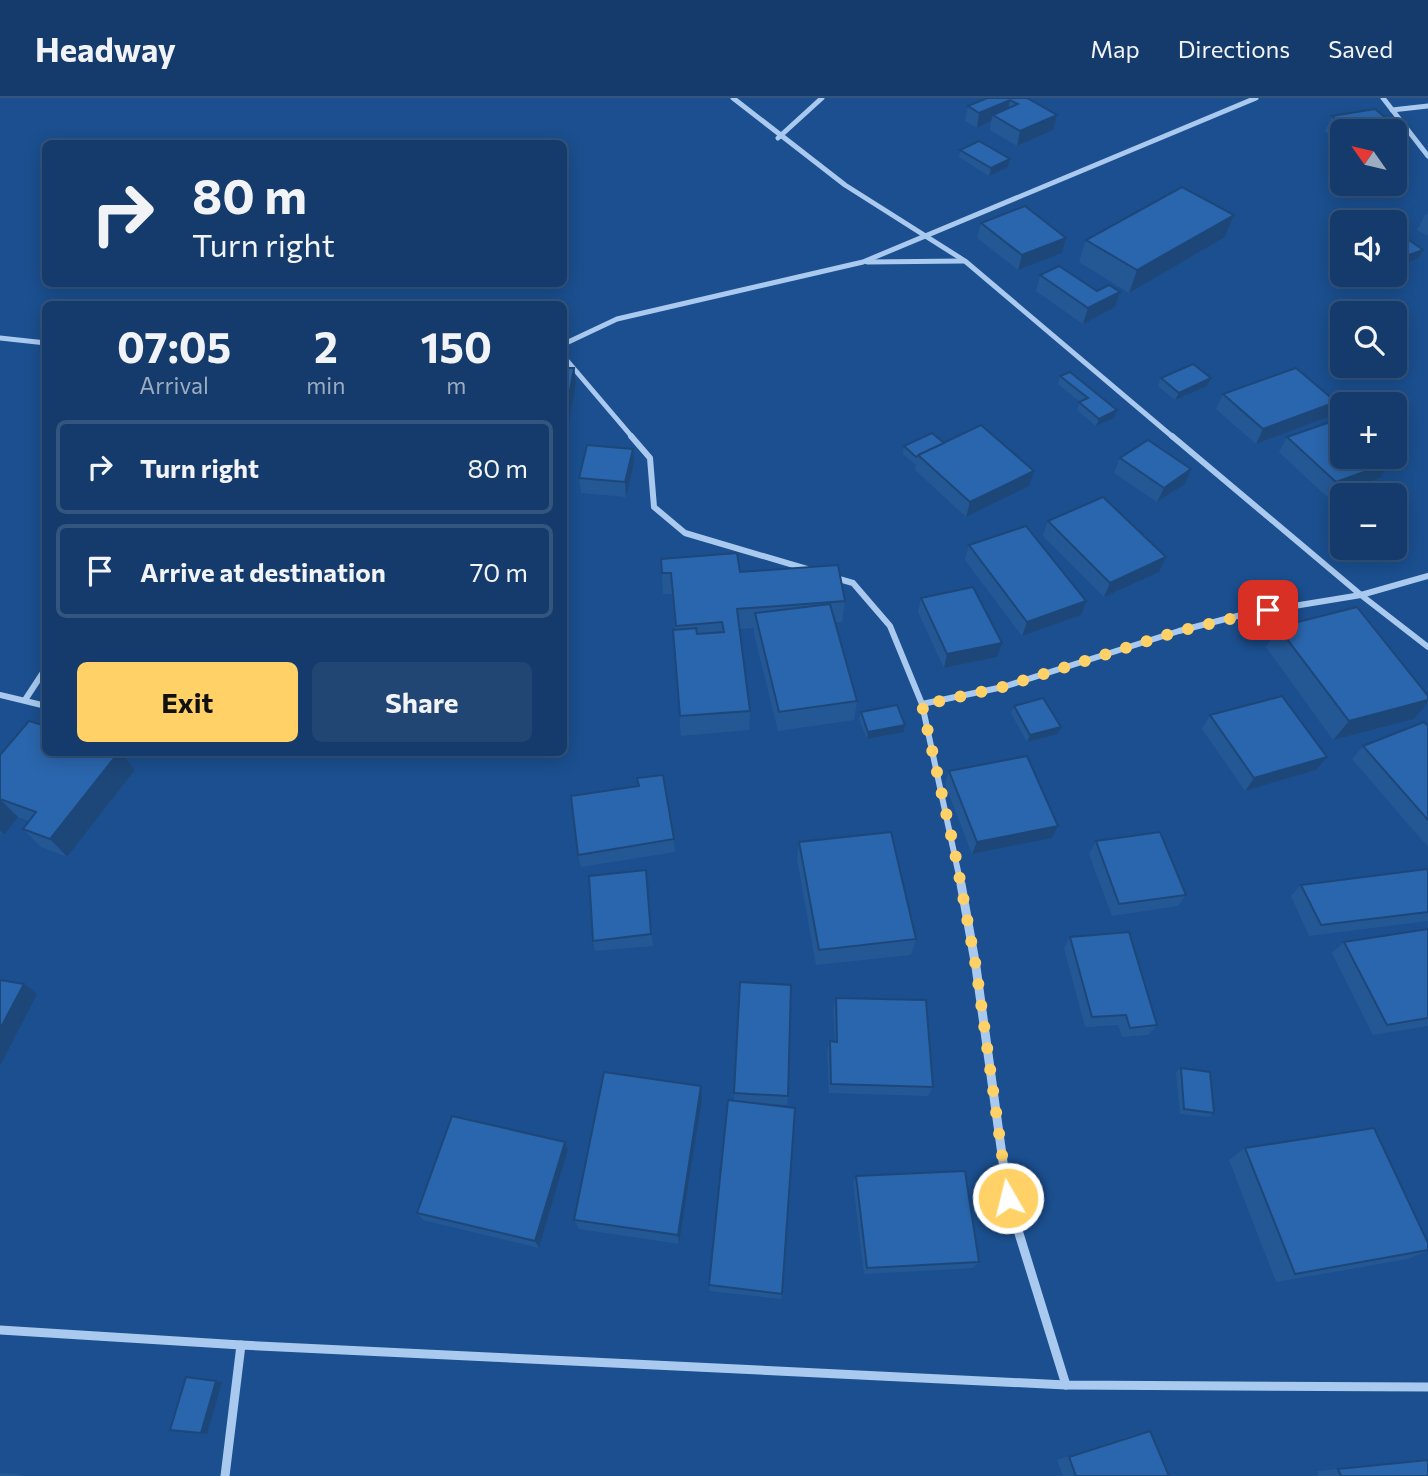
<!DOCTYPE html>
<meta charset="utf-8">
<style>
:root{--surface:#143b6b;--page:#214673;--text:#f1f3f6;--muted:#9dadc1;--line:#33557e;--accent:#ffd166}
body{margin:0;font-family:Commissioner,sans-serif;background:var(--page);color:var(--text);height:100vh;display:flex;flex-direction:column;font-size:26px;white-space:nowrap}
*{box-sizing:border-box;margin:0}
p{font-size:23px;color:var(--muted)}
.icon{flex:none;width:38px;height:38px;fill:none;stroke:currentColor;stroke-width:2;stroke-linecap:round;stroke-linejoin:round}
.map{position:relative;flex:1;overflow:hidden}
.side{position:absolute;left:42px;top:203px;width:525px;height:455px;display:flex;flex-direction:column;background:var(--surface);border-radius:10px;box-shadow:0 4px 18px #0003,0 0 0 2px var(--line)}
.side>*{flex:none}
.hud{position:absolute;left:42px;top:42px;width:525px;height:147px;border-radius:10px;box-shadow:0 4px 18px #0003,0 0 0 2px var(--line);background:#143b6b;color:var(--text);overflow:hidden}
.needle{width:46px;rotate:304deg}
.buttons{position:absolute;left:1330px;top:21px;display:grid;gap:14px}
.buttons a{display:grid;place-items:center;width:77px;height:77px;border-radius:10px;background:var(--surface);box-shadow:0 4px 18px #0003,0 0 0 2px var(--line);font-size:35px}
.pin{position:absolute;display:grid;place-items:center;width:60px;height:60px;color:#fff;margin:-30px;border-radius:14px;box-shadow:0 4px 10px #0006}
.me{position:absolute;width:77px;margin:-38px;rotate:352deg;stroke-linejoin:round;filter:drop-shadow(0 0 5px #0008)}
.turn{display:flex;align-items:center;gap:24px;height:147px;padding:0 35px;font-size:32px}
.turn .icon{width:91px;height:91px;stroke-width:2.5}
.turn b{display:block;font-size:49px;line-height:60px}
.eta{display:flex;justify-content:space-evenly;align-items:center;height:119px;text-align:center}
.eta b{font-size:42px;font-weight:700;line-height:49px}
.primary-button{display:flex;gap:14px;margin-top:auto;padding:14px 35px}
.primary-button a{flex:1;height:80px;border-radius:10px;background:var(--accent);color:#111;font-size:28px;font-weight:700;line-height:80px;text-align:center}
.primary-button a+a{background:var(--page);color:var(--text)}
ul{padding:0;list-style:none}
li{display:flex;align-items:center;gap:21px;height:94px;margin:0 14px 10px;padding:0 21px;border:4px solid var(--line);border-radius:10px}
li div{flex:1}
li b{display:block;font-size:26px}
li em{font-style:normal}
header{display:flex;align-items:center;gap:42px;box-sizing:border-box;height:98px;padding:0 35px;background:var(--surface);border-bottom:2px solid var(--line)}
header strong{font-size:33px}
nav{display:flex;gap:38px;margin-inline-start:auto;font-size:24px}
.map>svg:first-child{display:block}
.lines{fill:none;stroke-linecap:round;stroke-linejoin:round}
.street-far2{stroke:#a9c9ee;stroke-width:5}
.street-far1{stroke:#a9c9ee;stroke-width:6}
.street{stroke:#a9c9ee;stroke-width:9}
.wall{fill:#245895}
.shaded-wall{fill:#1d4779}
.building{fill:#2a66ad;stroke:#1d4779;stroke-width:2}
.route{stroke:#ffd166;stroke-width:12;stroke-dasharray:0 21.6}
</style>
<header>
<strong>Headway</strong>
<nav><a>Map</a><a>Directions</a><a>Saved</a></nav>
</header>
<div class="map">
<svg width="1428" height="1378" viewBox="0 0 1428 1378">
<rect width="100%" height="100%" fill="#1b4f8f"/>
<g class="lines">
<g class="street-far2">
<polyline points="733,0 845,87 965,163 1174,340"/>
<polyline points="1383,0 1428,58"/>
<polyline points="1392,12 1428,8"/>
<polyline points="778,40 822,0"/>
<polyline points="867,164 964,163"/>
<polyline points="0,240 46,245"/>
<polyline points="564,246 617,221 863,164 1256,0"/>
<polyline points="564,259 633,340"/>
</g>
<g class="street-far1">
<polyline points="631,338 650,360 654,409 685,435 807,471"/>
<polyline points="1172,338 1361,497 1428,549"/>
<polyline points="832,479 853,485 890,528 922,606 961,787"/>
<polyline points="0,597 46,608"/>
<polyline points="25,602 46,570"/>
<polyline points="922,606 1003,589 1179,533 1245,516 1361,497 1428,478"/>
</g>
<g class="street">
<polyline points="961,786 976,869 1008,1100 1066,1287"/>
<polyline points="0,1232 241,1247 1066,1287 1428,1289"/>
<polyline points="225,1378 241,1247"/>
</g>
</g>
<g class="wall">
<polygon points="987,0 1027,0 1057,17 1053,32 1017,48 990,32 991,23 977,30 965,23 968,8"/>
<polygon points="1375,11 1405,36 1397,51 1395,51 1395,33 1342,33 1342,48 1325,33 1332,18"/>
<polygon points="960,52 1010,61 1008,69 989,78 959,59"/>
<polygon points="1428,115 1428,138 1417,132 1425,117"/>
<polygon points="1234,117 1225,139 1129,195 1079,164 1086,142"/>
<polygon points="981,125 1066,140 1062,155 1018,172 977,140"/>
<polygon points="1040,177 1097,193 1115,209 1083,226 1036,193"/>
<polygon points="564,270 574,270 576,285 568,330 564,330"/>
<polygon points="1060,278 1117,312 1114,320 1096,328 1077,312 1080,304 1058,286"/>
<polygon points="1161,280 1211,280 1207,288 1175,302 1158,288"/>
<polygon points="1223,296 1336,304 1328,319 1256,346 1216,311"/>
<polygon points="1287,339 1380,380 1327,399 1279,354"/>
<polygon points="944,345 1029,388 966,419 915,372 916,366 915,366 903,356 904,348"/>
<polygon points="633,351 634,366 626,399 581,395 579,380"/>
<polygon points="1120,360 1191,371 1185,386 1157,404 1114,375"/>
<polygon points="1048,423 1159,474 1104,499 1043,438"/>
<polygon points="969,447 1081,517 1022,538 965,462"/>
<polygon points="661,461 740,474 845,503 842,524 835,524 857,603 854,622 778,633 754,536 754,530 739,531 750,613 749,632 681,638 674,553 673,532 675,532 672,496 663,496"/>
<polygon points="921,500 997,559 944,570 918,514"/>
<polygon points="1278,529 1414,621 1333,642 1266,549"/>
<polygon points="1014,608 1061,629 1058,636 1027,644 1011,615"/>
<polygon points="861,614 905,627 904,634 867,641 859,621"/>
<polygon points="1210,617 1316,672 1245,693 1202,631"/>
<polygon points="1428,628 1428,749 1352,661 1363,648"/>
<polygon points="46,654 121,654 135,672 67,759 41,749 23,731 29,723 18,719 4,737 0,735 0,657"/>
<polygon points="949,673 1052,740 972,756 945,686"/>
<polygon points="637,680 674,741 675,754 581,769 578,757 638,688"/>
<polygon points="1096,743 1186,797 1178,808 1112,818 1089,756"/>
<polygon points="799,744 916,841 911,857 816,867 797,761"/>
<polygon points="646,772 653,848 595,853 593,843"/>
<polygon points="1428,774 1428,823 1309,838 1291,798 1301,787"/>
<polygon points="1428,831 1428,928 1373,937 1332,855 1344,844"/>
<polygon points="1070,839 1157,927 1148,937 1122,939 1118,927 1085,929 1064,850"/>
<polygon points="740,884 788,998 787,1007 750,1004 782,1196 781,1201 709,1193 734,1003"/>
<polygon points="836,900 933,989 928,998 829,995 827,953 830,943 835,944 833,910"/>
<polygon points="1181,970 1214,1015 1209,1019 1180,1016 1176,975"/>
<polygon points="701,988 702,1001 679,1146 579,1131 574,1122"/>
<polygon points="565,1044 568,1052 539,1150 423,1122 417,1115"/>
<polygon points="1245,1050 1428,1145 1428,1153 1408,1161 1276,1184 1229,1062"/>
<polygon points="856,1078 979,1164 973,1170 864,1176 853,1085"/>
<polygon points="1150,1333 1169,1378 1063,1378 1057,1362 1135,1336"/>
<polygon points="1428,1362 1428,1378 1318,1378 1317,1373"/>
<polygon points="0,1375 15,1376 24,1378 0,1378"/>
</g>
<g class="shaded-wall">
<polygon points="1010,2 1007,17 993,17 991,23 977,30 979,15"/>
<polygon points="1057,17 1053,32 1017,48 1020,33"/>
<polygon points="1405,36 1397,51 1395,51 1395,38"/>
<polygon points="1010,61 1008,69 989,78 991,70"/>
<polygon points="1234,117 1225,139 1129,195 1137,172"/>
<polygon points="1066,140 1062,155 1018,172 1022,157"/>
<polygon points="1423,152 1419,160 1395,169 1395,162"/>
<polygon points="1120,194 1115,209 1083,226 1088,210"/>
<polygon points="574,270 576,285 568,330 566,315"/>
<polygon points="1211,280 1207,288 1175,302 1179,295"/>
<polygon points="1336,304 1328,319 1256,346 1263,331"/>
<polygon points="1117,312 1114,320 1096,328 1099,321"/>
<polygon points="567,331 568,338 564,380 564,364"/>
<polygon points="633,351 634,366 626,399 625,384"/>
<polygon points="1389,365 1380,380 1327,399 1336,384"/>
<polygon points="1191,371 1185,386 1157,404 1164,390"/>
<polygon points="1034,373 1029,388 966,419 970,404"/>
<polygon points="1166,459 1159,474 1104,499 1110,485"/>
<polygon points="1086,503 1081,517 1022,538 1027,524"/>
<polygon points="1002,545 997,559 944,570 947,556"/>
<polygon points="1428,602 1428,604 1414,621 1333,642 1349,623"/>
<polygon points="905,627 904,634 867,641 868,634"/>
<polygon points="1061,629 1058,636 1027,644 1030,637"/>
<polygon points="119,654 121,654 135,672 67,759 50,741"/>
<polygon points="1327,659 1316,672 1245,693 1254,680"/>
<polygon points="0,701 18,719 4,737 0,733"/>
<polygon points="1058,728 1052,740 972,756 977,744"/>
<polygon points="24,886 37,896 0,968 0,931"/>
<polygon points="701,988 702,1001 679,1146 678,1137"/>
<polygon points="565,1044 568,1052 539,1150 535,1143"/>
<polygon points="216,1283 222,1284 207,1336 201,1335"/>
</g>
<g class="building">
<polygon points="987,0 1027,0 1057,17 1020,33 993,17 1018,6 1010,2 979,15 968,8"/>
<polygon points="1375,11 1405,36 1395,38 1395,33 1349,33 1332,18"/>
<polygon points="979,43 1010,61 991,70 960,52"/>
<polygon points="1182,89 1234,117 1137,172 1086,142"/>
<polygon points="1025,108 1066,140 1022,157 981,125"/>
<polygon points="1395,132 1423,152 1395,162"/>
<polygon points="1059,168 1097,193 1109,187 1120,194 1088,210 1040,177"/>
<polygon points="1193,266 1211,280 1179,295 1161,280"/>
<polygon points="564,270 574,270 566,315 564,315"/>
<polygon points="1296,270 1336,304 1263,331 1223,296"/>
<polygon points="1070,274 1117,312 1099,321 1079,304 1088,300 1060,278"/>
<polygon points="1339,321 1342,324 1342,359 1382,359 1389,365 1336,384 1287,339"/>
<polygon points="981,327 1034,373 970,404 918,357"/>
<polygon points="564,331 567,331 564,364"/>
<polygon points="932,335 944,345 918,357 919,357 916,359 904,348"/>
<polygon points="1148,342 1191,371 1164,390 1120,360"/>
<polygon points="587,347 633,351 625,384 579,380"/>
<polygon points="1103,399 1166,459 1110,485 1048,423"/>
<polygon points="1026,428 1086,503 1027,524 969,447"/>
<polygon points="737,455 740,474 838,467 845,503 737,511 750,613 680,618 673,532 696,530 697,536 724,534 722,524 676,528 671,475 662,475 661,461"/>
<polygon points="973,489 1002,545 947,556 921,500"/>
<polygon points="830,506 857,603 779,614 755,515"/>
<polygon points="1357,509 1428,598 1428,602 1349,623 1278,529"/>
<polygon points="1282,598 1327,659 1254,680 1210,617"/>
<polygon points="1043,600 1061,629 1030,637 1014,608"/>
<polygon points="897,607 905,627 868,634 861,614"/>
<polygon points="29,623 46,628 46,654 119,654 50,741 23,731 36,714 0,701 0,657"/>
<polygon points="1424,624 1428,628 1428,722 1363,648"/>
<polygon points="1027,658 1058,728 977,744 949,673"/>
<polygon points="663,677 674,741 578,757 571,698 639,688 637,680"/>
<polygon points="891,734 916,841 819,852 799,744"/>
<polygon points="1160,734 1186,797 1119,806 1096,743"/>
<polygon points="1427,771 1428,774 1428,814 1321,827 1301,787"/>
<polygon points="646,772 651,836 593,843 589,778"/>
<polygon points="1428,831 1428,920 1387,927 1344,844"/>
<polygon points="1129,834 1157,927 1130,930 1126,917 1092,919 1070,839"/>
<polygon points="0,882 24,886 0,931"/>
<polygon points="740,884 791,887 788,998 734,995"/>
<polygon points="836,900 926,902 933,989 831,986 830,943 837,944"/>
<polygon points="1181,970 1210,974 1214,1015 1184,1011"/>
<polygon points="604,974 701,988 678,1137 574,1122"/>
<polygon points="728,1002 795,1010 782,1196 709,1187"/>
<polygon points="452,1018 565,1044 535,1143 417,1115"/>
<polygon points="1374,1030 1428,1145 1428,1152 1295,1176 1245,1050"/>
<polygon points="965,1073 979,1164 867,1170 856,1078"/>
<polygon points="186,1279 216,1283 201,1335 170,1332"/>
<polygon points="1150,1333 1169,1378 1076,1378 1069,1359"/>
<polygon points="1428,1362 1428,1378 1341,1378 1338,1371"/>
</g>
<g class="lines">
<polyline class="route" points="1008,1100 976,869 955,755 922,607 1003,589 1179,533 1268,512"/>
</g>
</svg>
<div class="buttons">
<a><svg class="needle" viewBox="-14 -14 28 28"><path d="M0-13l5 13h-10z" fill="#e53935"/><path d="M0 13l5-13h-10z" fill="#9dadc1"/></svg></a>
<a><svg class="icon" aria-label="sound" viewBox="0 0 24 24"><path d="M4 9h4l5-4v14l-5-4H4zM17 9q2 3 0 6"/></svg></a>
<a><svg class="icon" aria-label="search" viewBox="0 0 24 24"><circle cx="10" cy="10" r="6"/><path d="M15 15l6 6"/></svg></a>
<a>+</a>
<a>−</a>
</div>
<div class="pin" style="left:1268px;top:512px;background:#d93025"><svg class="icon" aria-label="arrive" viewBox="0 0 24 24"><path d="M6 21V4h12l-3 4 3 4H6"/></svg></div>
<svg class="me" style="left:1008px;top:1100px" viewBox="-20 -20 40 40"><circle r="17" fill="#ffd166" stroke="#fff" stroke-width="3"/><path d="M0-11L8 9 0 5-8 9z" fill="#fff"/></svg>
<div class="hud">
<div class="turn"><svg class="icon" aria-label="right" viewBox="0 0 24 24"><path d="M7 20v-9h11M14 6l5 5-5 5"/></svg><div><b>80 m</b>Turn right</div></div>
</div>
<section class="side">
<div class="eta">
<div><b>07:05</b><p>Arrival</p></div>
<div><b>2</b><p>min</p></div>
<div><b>150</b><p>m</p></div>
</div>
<ul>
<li><svg class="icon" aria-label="right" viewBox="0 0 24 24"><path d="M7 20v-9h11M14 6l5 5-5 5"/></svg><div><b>Turn right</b></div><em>80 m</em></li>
<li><svg class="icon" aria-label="arrive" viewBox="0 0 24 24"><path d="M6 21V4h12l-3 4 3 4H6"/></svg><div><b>Arrive at destination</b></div><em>70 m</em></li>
</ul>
<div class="primary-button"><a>Exit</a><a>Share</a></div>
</section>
</div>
